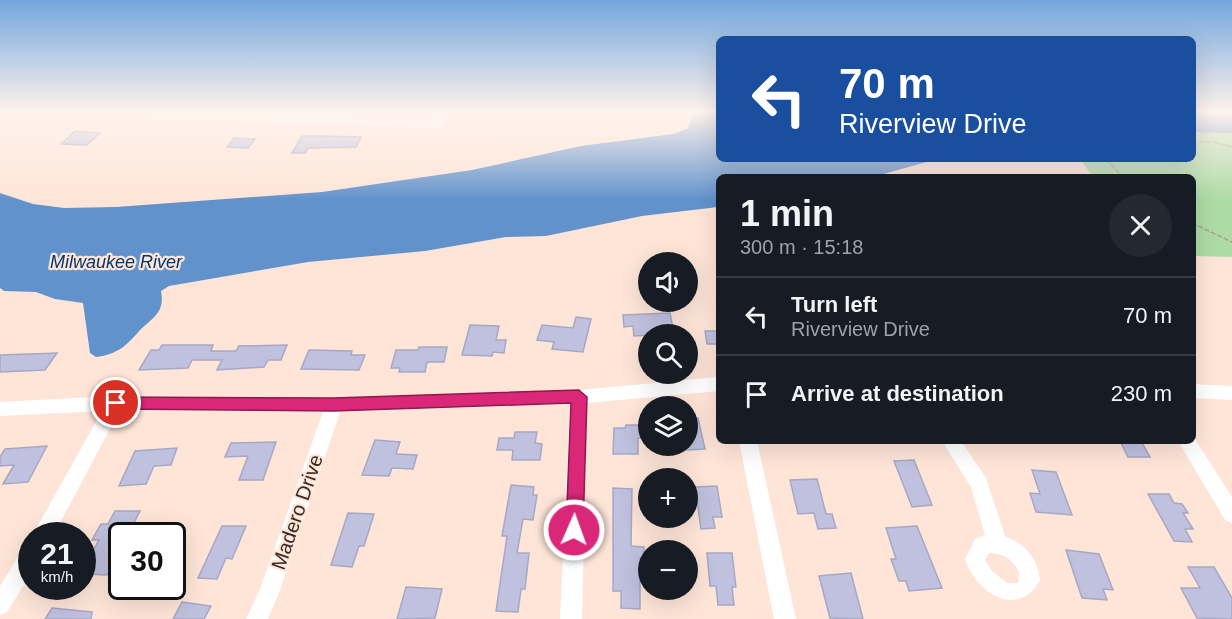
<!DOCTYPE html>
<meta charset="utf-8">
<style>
:root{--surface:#171b24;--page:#242831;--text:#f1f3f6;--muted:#9ea1a6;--line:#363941}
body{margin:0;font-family:Helvetica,sans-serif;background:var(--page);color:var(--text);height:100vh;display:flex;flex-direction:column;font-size:22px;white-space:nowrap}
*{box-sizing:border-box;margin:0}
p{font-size:20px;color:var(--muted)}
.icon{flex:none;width:33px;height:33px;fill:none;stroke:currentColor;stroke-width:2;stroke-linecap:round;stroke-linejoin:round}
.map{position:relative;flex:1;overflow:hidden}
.panel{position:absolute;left:716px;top:174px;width:480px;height:270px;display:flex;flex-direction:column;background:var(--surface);border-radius:9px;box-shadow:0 6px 24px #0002}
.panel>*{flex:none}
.guide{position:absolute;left:716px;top:36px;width:480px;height:126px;border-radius:9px;box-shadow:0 6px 24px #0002;background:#1a4fa0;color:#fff;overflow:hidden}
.fabs{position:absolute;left:638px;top:252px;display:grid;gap:12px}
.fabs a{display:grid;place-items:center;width:60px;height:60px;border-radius:50%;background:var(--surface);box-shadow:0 6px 24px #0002;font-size:30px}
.speed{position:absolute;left:18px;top:522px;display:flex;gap:12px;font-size:30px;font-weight:700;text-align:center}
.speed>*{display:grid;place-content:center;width:78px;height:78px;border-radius:50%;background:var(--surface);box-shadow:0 6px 24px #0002;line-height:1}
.speed small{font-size:15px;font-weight:400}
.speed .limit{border:3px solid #111;border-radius:9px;background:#fff;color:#111}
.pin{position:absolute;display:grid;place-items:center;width:51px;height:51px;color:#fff;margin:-26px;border:3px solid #fff;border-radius:50%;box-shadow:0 2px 6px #0007}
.me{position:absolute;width:66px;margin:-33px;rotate:2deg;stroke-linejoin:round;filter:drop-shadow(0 0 4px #0008)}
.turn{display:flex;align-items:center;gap:21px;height:126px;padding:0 24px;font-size:27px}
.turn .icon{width:78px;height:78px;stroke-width:2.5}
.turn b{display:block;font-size:42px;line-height:51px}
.round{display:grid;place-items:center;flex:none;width:63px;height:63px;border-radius:32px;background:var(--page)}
.headline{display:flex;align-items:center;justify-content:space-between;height:102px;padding:0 24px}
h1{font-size:36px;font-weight:800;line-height:45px}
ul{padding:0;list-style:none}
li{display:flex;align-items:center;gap:18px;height:78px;padding:0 24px;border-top:2px solid var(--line)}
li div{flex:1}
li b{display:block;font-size:22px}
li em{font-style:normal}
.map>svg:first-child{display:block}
.green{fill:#addba5}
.water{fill:#6292cc}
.building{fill:#bfc1de;stroke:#a6a8c4;stroke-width:1.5}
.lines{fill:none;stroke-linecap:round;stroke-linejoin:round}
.path{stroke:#b29e93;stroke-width:1.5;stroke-dasharray:5 2;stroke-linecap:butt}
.minor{fill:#fff;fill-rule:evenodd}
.route{fill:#db2777;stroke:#8e194d;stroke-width:1.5}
.labels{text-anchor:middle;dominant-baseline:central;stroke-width:4.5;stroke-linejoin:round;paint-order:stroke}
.water-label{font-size:18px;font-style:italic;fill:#01376b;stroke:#fee5d8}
.near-street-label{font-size:20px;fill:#362a24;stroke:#fee5d8}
</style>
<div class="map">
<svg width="1232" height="619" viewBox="0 0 1232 619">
<rect width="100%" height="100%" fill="#fee5d8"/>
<polygon class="green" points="1211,131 1232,133 1232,257 1193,256 1192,177 1093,177 1080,159 1192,159 1193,132"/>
<g class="water">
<path d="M694 113H718V159H937L873 177H718V207L642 216 546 236 506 237 425 251 308 262 169 286 161 291C165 312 154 317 140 330 126 346 118 354 96 357L90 353 83 303 55 299 36 292 4 291 0 288V193L33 204 64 208 116 207 322 192 472 170 581 146 673 134 687 129Z"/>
<polygon points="1193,113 1232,113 1232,133 1193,132"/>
</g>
<g class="building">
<polygon points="75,131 100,133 87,145 61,144"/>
<polygon points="302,136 324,136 361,137 356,147 308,148 305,153 292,153"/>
<polygon points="234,138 255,139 248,148 227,147"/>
<polygon points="670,313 674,334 634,336 633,326 624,327 623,315"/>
<polygon points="576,317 591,319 583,352 552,349 554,342 537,340 542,325 573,328"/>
<polygon points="470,325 499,326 496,340 506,340 504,353 493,352 492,356 462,355"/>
<polygon points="705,331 718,331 718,344 707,344"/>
<polygon points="162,345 213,345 211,351 236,351 239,346 287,345 281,360 268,360 264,367 217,370 222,360 192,360 188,368 139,370 151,350 159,350"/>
<polygon points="419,347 447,347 444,362 427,362 425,372 399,372 400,368 391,368 396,350 418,350"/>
<polygon points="309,350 352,351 351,355 365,355 359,370 301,369"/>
<polygon points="57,353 45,370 0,372 0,355"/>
<polygon points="698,418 705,449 687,450 687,419"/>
<polygon points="626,425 648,425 648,438 638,438 638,454 613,454 614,428 625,428"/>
<polygon points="515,432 537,432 535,443 542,444 540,460 512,460 513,450 497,450 499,438 514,438"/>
<polygon points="375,440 400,442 396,454 417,455 413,469 392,468 389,476 362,475"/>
<polygon points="1120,441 1141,441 1150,457 1128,457"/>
<polygon points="276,442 263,480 239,480 248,456 225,457 231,443"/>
<polygon points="47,446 28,482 3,484 14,465 0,466 0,457 5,449"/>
<polygon points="177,448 171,465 154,466 146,484 119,486 135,451"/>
<polygon points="914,460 932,505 912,507 894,461"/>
<polygon points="1032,470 1056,472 1072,515 1036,512 1030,493 1040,494"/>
<polygon points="817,479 826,514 832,514 836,528 818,529 814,513 798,514 790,480"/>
<polygon points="511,485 534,487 533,495 537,495 533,520 523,519 517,553 529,553 525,589 521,589 518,612 496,611 507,536 502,536"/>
<polygon points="717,486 722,517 713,517 715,528 701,529 695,487"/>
<polygon points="613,488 632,489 631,546 644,547 644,558 640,558 640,609 621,608 621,591 613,591"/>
<polygon points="1148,494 1169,494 1174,503 1182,504 1188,513 1183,513 1193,529 1185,529 1192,542 1174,541"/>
<polygon points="115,511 140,511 127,536 122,536 122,547 107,575 86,574 95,558 89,558 99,540 92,540 101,524 108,524"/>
<polygon points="348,513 374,514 364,546 359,546 352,567 331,565"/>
<polygon points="222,526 246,526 232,559 226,558 217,579 198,578"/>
<polygon points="917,526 942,588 909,591 906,581 899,581 891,559 896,559 886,528"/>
<polygon points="1066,550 1099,554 1113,590 1103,589 1107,600 1082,598"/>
<polygon points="707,553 732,553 736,587 732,587 734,605 718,605 716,586 710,586"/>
<polygon points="1188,567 1214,567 1232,598 1232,619 1197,618 1181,588 1200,588"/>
<polygon points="851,573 863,619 830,618 819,576"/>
<polygon points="406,587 442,589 435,618 397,619"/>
<polygon points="182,602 211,606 204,619 173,619"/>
<polygon points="52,608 92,612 91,619 45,619"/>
</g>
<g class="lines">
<g class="path">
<polyline points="1192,142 1213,142 1232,147"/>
<polyline points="1106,159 1123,177"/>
<polyline points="1192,223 1232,242"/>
</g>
<g class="minor">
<polygon points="112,113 213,113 433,121 436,113 447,113 443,125 437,128 117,116"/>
<polygon points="718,377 718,391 587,403 582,619 560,619 570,404 340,412 279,593 268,619 246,619 260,589 323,412 120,410 53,536 32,536 102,411 0,416 0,402 115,396 334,398 579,390"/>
<polygon points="1192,384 1232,386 1232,400 1192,398"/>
<polygon points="1193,436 1232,497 1232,523 1225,520 1178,441 1192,441"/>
<polygon points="739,441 757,441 796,619 774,619"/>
<path d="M942 441H961L986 478 1005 536C1026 545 1037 557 1040 580 1019 619 977 595 965 559L975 539 985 535 971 487ZM989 553C1003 553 1012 559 1019 572L1018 583H1007L991 570 985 560Z"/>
<polygon points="32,543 32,572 7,612 0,615 0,586 25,546"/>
</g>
</g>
<linearGradient id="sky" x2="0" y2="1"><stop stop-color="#72a6dd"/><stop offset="0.56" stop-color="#fff3ed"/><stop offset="1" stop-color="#fff3ed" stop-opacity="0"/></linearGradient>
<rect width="1232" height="200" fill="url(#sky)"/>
<polygon class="route" points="579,390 587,397 583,530 581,536 574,539 568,536 566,530 571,403 334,411 116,409 108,403 116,397 334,398"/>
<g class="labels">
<g class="water-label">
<text x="116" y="262">Milwaukee River</text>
</g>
<g class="near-street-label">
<text transform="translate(297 512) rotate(-71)">Madero Drive</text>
</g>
</g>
</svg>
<div class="fabs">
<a><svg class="icon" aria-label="sound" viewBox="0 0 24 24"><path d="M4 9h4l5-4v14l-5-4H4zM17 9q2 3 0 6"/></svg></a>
<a><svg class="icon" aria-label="search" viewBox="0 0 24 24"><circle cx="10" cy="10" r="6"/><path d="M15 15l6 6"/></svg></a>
<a><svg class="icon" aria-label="layers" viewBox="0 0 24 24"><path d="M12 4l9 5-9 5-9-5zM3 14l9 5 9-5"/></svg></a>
<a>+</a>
<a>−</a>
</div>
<div class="speed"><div>21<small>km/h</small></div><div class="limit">30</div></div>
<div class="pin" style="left:116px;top:403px;background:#d93025"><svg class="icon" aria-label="arrive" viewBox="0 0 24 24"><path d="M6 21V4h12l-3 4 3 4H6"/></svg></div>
<svg class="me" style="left:574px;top:530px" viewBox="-20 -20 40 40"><circle r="17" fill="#db2777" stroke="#fff" stroke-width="3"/><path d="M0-11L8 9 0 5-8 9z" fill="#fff"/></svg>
<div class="guide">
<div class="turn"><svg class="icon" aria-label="left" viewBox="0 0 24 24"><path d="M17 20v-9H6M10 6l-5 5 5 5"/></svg><div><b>70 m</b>Riverview Drive</div></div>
</div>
<section class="panel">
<div class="headline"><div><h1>1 min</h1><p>300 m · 15:18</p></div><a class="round"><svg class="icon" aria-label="close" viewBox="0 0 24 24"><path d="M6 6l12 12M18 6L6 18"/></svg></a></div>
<ul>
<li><svg class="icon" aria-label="left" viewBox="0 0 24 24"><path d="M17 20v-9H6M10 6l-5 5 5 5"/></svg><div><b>Turn left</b><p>Riverview Drive</p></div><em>70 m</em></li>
<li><svg class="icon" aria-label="arrive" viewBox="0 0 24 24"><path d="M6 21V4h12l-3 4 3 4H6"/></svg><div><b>Arrive at destination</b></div><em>230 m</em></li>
</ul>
</section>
</div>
